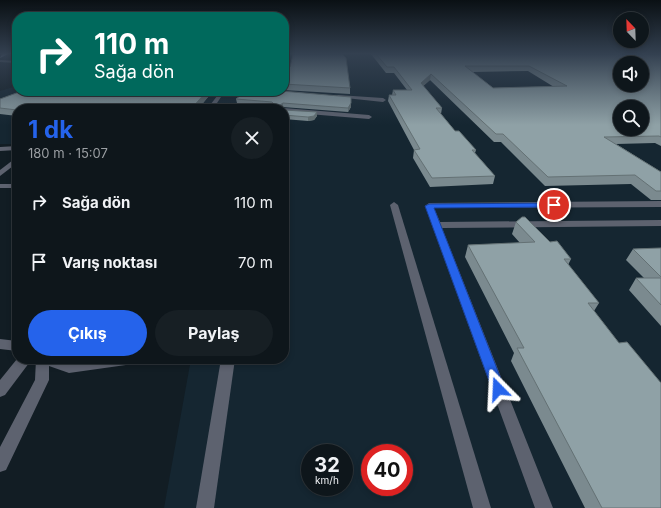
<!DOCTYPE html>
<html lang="tr">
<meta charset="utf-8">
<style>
:root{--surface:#0e161b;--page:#171f24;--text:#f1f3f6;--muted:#9b9fa3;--line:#2e353a;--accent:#2563eb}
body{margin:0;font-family:Inter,sans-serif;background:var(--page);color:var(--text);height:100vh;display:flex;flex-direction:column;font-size:15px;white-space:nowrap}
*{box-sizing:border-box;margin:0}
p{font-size:13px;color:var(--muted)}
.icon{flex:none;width:22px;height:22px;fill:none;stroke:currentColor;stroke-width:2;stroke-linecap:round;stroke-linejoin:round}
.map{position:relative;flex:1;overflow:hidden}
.sheet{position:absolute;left:12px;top:104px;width:277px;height:260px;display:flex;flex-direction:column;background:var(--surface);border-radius:16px;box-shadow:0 2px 6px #0003,0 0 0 1px var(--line)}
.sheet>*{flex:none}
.guide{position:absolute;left:12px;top:12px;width:277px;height:84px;border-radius:16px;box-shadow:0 2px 6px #0003,0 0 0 1px var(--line);background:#00695c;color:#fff;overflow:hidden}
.needle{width:26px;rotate:337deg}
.buttons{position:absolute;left:613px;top:12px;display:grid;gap:8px}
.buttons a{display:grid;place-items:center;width:36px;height:36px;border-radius:50%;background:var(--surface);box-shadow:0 2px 6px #0003,0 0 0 1px var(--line);font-size:20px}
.speed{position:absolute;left:301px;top:444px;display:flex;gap:8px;font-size:20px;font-weight:700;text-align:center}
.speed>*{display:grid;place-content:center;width:52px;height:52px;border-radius:50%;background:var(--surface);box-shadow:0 2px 6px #0003,0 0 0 1px var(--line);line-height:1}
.speed small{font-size:10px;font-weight:400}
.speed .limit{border:6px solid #d22;background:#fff;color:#111}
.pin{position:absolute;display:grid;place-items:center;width:34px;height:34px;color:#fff;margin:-17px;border:2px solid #fff;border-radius:50%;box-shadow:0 1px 4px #0007}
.me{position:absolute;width:44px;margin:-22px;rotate:339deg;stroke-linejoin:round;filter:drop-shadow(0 0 3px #0008)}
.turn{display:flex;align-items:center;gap:14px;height:84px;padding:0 16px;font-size:18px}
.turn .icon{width:52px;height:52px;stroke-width:2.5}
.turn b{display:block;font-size:28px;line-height:34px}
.round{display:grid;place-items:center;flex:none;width:42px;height:42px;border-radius:21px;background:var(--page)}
.head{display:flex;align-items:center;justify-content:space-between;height:68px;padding:0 16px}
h1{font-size:24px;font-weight:700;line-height:30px;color:var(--accent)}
.primary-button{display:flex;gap:8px;margin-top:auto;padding:8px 16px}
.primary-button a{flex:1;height:46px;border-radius:24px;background:var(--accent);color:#fff;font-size:16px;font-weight:700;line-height:46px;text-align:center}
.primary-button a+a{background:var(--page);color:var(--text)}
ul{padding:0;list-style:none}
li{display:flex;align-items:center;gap:12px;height:60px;padding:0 16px}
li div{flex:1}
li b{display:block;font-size:15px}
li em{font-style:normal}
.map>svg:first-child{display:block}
.built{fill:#152631;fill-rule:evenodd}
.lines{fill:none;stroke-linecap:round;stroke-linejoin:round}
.minor{fill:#5d626f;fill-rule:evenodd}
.highway{fill:#bcc8e8;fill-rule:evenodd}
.wall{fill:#7b8a8f;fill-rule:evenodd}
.shaded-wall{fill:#647174}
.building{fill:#8fa1a6;stroke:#647174;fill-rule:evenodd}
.route{fill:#2563eb;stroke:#184099}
</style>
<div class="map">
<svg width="661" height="508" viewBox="0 0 661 508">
<rect width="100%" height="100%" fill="#121d24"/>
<path class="built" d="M324 54H661V508H164L191 359H284V109H17V144H0V91L17 86V91H284V87L317 90ZM620 63H642V85H620ZM620 107H642V129H620ZM310 453H344V487H310ZM370 453H404V487H370Z"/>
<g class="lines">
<g class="minor">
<polygon points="0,60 17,61 17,63 0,62"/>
<polygon points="221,91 225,91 217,103 242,104 245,106 242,108 215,106 213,109 207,109"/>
<polygon points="338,95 383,98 386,100 383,102 336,97"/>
<polygon points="284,108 369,115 372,117 369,119 284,112 284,109 282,109"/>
<polygon points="17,146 17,150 0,151 0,147"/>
<polygon points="17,157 17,163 0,176 0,170"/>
<rect x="0" y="184" width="17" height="4"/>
<polygon points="661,201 661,207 434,208 440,222 661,220 661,226 442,228 553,508 535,508 425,206 429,203"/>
<polygon points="394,202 398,205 491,508 473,508 390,205"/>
<polygon points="0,339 17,341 17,351 0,349"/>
<polygon points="17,359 32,359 5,395 0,397 0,380"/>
<polygon points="36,359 63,359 69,361 88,359 140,359 138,363 133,364 69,373 49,366 49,380 6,470 0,472 0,447 35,380"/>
<polygon points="221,359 235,359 214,508 196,508"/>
</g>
<polygon class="highway" points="2,54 8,54 0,58"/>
</g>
<g class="wall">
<path d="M371 54H661V146L655 143 616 144 661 172V200H651L631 184 545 186 501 142H494L430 80 423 86 442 108 441 114 455 131 476 150 475 153 495 176 493 184 430 187 413 158 414 150 388 101 389 95H392L393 90H407L394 73H386ZM528 71 554 87 493 88 472 72Z"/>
<polygon points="284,70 350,88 350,94 284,90"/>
<polygon points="61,91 213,91 198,109 17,109 17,116 0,114 0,99 52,94"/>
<polygon points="236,99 351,103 351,107 348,112 283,107 282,107 272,106 237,103"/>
<polygon points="284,110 317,112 317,116 314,120 308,121 284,119"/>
<polygon points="516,222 550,242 571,259 568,265 599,303 594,311 661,508 585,508 511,361 514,353 465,257 468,245 520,243 512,234"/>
<polygon points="661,248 661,326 629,290 636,278 644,278 626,260 633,249"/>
</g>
<g class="shaded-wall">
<polygon points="431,74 430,80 420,89 421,83"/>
<polygon points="207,91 213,91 198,109 191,109"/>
<polygon points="283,103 283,107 281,109 280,105"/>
<polygon points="351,103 351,107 348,112 348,108"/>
<polygon points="317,112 317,116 314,120 308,121 308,117"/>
</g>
<g class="building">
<polygon points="293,54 342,54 346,58 350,88 284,84 284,70 285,67 290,67"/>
<path d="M376 54H661V137L659 136 604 137 661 172V191H656L635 175 548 177 503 134H496L431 74 421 83 442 108H436L455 131H459L476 150H472L495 176 432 178 414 150 420 149 389 95H396L393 90H412L394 67H387ZM620 63H642V85H620ZM465 66H529L567 86 493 88ZM620 107H642V129H620Z"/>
<polygon points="22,91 52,94 61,91 207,91 191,109 17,109 17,110 0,108 0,99"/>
<polygon points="246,91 281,91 351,97 351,103 348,108 283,103 280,105 283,109 225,109 230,104 276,106 272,102 236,99"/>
<polygon points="284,110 317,112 314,116 308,117 284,115"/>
<polygon points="522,217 525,217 550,242 557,241 571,259 564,259 599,303 588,303 619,343 627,342 661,383 661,508 602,508 517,348 524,348 468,245 535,242 516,222"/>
<polygon points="661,248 661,277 633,249"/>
<polygon points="636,278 661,278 661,305"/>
</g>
<linearGradient id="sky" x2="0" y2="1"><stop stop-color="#0a1014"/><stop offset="0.43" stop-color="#334050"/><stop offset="1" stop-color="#334050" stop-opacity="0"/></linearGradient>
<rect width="661" height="125" fill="url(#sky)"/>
<polygon class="route" points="554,203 557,204 557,207 434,208 505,389 503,393 498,395 494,393 492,389 425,206 429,204"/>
</svg>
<div class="buttons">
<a><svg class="needle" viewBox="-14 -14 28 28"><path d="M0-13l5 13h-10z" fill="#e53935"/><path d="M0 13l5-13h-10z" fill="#9b9fa3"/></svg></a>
<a><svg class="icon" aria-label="sound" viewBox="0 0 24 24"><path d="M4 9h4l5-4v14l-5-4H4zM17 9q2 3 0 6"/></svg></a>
<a><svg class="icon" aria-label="search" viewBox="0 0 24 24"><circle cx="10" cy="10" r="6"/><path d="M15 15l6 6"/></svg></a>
</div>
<div class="speed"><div>32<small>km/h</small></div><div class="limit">40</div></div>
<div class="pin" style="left:554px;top:205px;background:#d93025"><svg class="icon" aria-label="arrive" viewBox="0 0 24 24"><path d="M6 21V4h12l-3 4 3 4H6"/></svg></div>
<svg class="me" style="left:498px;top:389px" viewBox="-20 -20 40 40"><path d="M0-17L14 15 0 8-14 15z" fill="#2563eb" stroke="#fff" stroke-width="4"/></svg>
<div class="guide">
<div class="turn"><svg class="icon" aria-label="right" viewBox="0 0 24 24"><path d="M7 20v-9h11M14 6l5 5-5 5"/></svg><div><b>110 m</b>Sağa dön</div></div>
</div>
<section class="sheet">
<div class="head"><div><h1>1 dk</h1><p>180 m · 15:07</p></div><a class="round"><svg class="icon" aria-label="close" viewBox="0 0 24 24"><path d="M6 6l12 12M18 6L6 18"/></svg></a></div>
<ul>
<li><svg class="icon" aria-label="right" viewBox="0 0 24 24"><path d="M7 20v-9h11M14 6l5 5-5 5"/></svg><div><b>Sağa dön</b></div><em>110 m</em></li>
<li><svg class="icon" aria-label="arrive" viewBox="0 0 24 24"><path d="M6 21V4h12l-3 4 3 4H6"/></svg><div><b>Varış noktası</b></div><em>70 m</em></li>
</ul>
<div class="primary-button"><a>Çıkış</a><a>Paylaş</a></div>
</section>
</div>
